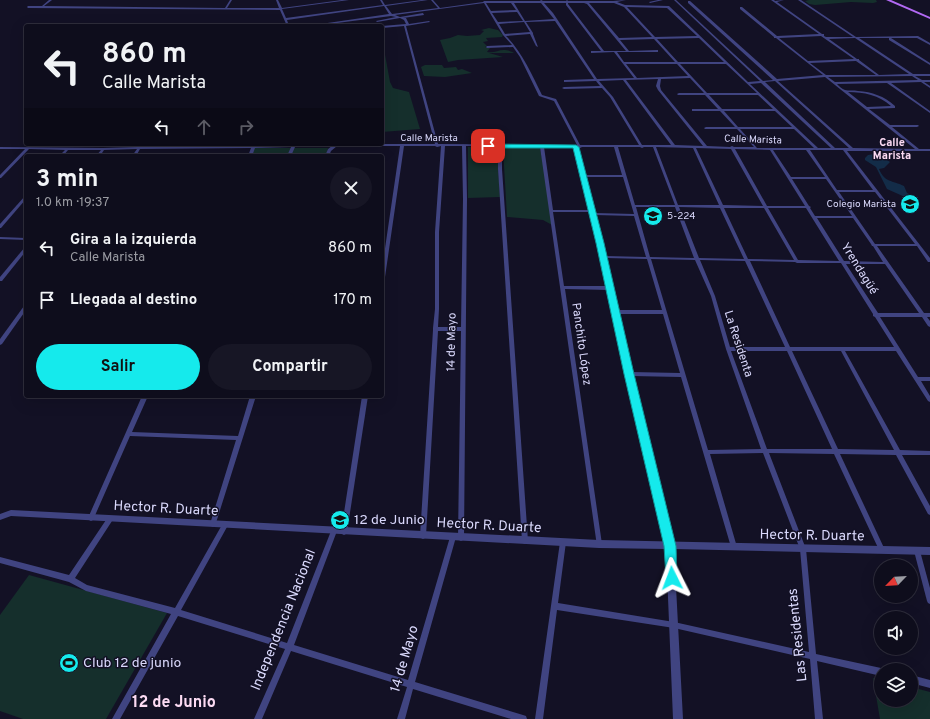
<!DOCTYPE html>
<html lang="es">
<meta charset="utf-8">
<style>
:root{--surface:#0e0d1c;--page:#171625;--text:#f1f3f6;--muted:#9b9ca3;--line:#2e2d3b;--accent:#15eaec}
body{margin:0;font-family:Overpass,sans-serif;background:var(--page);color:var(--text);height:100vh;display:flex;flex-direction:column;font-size:15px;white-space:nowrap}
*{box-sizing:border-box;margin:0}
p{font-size:13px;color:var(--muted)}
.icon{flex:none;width:22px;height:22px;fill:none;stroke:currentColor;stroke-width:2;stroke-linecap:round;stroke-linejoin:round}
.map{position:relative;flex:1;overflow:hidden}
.drawer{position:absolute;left:24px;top:154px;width:360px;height:244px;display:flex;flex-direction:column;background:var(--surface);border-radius:4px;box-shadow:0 4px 16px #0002,0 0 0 1px var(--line)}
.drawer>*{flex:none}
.hud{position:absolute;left:24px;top:24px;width:360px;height:122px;border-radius:4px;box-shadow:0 4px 16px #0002,0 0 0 1px var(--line);background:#0e0d1c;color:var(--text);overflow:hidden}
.needle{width:26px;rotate:245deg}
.fabs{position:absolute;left:874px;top:559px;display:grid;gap:8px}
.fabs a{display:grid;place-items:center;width:44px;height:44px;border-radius:50%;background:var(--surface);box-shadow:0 4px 16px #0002,0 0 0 1px var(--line);font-size:20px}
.pin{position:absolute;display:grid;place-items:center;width:34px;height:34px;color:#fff;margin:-17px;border-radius:8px;box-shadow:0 2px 6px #0006}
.me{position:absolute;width:44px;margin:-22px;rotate:357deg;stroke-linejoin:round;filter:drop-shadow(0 0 3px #0008)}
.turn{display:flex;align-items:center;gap:14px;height:84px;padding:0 12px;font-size:18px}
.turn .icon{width:52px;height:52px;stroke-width:2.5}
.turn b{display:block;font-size:28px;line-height:34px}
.lanes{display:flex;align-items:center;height:38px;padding:0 12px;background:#0003;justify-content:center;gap:20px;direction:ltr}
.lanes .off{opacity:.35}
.round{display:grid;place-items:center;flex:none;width:42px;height:42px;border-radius:21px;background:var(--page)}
.headline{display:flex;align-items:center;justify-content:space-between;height:68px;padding:0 12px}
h1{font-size:24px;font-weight:700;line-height:30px}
.button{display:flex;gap:8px;margin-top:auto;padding:8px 12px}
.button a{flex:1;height:46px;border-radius:24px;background:var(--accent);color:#111;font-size:16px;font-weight:700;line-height:46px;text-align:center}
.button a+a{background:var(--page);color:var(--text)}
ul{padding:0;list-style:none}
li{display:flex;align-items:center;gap:12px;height:52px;padding:0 12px}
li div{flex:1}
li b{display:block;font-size:15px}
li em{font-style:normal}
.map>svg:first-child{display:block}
.green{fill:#152f2c}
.water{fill:#132c48}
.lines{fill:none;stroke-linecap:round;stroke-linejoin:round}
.minor{fill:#404481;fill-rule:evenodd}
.tertiary{fill:#404481;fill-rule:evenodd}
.primary{fill:#b269f3;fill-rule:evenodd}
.route{fill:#15eaec;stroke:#0e9899}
.labels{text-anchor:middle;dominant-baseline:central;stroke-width:3;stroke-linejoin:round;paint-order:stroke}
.far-street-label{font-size:10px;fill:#dad9fc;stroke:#131125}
.far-poi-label{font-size:10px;fill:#dad9fc;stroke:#131125;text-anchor:end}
.far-neighbourhood-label{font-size:11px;font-weight:bold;fill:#fcdbf3;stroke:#131125}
.street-label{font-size:12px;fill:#dad9fc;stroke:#131125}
.near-street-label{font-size:14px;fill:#dad9fc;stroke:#131125}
.near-poi-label{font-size:14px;fill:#dad9fc;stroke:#131125;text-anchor:start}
.near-neighbourhood-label{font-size:16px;font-weight:bold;fill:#fcdbf3;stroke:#131125}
</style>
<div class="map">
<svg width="930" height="719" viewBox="0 0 930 719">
<rect width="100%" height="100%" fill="#131125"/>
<g class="green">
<polygon points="809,0 876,0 877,2 873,3 851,2 815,5 809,4 805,1"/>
<path d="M489 28 498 30 503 35 502 37 486 38 488 41 483 42 487 46 485 47 490 48 487 52C497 54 501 46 514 53H489L503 57 458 60 448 62 440 40 450 38 458 35 467 36 480 35 484 31 481 30Z"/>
<polygon points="382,49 384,49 390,82 393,88 409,92 420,129 382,132"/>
<polygon points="425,65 442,65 444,68 456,67 458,70 462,69 472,73 445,77 424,76 421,67"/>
<polygon points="468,147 497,148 500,197 468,198"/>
<polygon points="253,148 328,148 326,156 250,156"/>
<polygon points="503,148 540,148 546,179 552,225 543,220 507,217"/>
<polygon points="29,575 167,613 106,719 23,719 0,711 0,615"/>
<polygon points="873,678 881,680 881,700 911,700 911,687 930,692 930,719 880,719"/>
</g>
<path class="water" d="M874 154 881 156 890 162 884 168 879 169C885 183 892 180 904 186L907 193 913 196 905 197 887 189 876 167 865 160V158L868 155Z"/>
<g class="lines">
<g class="minor">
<path d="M49 0H52L44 6 225 8 230 0H232L227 8H279L276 0H278L282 8 342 0H349L282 9 286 18 383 5 380 0H382L385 5 422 0H428L386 6 392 14 438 8 431 0H433L440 8 483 2 484 1H540L541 0 543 1H566L567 0 568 1H613L626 0 617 2 625 5 669 6 748 82 760 81 674 0H676L763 81 773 80 688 3V1H690L777 79 823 75 776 38H774V37L740 9V7H742L777 36 819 34 771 0H774L775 1 784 0 777 2 822 34H824V36L826 37H853L798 0H801L856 37 918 36 930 43V45L917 38H859L913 74H930V76H915L922 80H930V82H924L930 86V88L921 82 891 83 930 111V113L887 83 837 84C839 86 842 89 845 90 848 91 854 90 858 91 872 92 884 96 895 106V108L869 109 890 125H918L919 126 917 127H892L919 149H930V151H847L930 258V262H928L917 246H877L924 313H930V317H927L930 321V327L928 326 922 317H880L918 377H930V381H921L930 396V402L928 401 896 351H845L900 450 930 451V455H902L930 506V515L928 514 896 455 840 454 885 550 884 552 882 553 880 552 834 454 769 453 806 549 816 654 881 668 884 670H881V676L817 661 823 719H815L810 659 674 628 557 610 543 719H535L560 542 561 540 563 539 565 540 566 542 558 603 674 622 809 652 800 549 763 453 710 454 737 547 736 549 734 550 732 549 731 547 681 377 632 376 673 546 672 548 670 549 668 548 626 374 614 313 613 312V311L609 290 565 289 602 544 601 546 599 547 597 546 540 147H502V169L528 541 527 543 525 544 523 543 522 541 498 169V146H466L467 199 464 538 463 540 461 541 459 540 458 538 461 331H438L426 536 425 538 423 539 421 538 420 536 433 330V328L435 309V232L441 146 437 147 435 146H404L384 284 382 285V269L400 146H337L331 151 329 156H325L328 149 332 146 295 147 291 156H287L291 147 255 148 252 156H248L251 148 140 149 136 156H132L137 149 104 150 100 156H96L101 150H68L63 156H59L65 150 29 149 1 178H0V175L25 149H0V147L103 148 137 147V144H141V147L348 144H435L404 26 382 28V26L406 24 404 20 400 18 377 22 376 21 396 17 391 16 314 26H307L389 14 384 6 287 20 289 26H287L280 10 28 8 27 7 28 6H42ZM484 3 503 35 512 45 487 46 486 47 487 48 513 47 520 57 539 96 554 101 577 145 438 144 406 26 430 22 429 21 409 24 406 18H403L424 15 423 13 400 17 395 15ZM486 3H511L516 10 491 11ZM514 3H541L554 19 525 21ZM544 3H566V5L601 51H591V53L614 52 634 78 597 79 553 13ZM568 3H584L587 4 626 51H604L568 4ZM589 3H614L624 7 652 37 619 38ZM627 7 667 8 697 36 655 37ZM517 12 523 21 498 22 492 13ZM555 21 594 79 565 80H564V82L596 81 600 86 564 87 562 88 564 89 602 88 610 97 639 145H580L556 99 542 95C532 75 522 52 506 36L530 34 536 46 538 47 533 34V33L526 22ZM524 22 530 32 505 34 499 24ZM821 36 854 59 808 61 779 38ZM699 38 724 62H678L657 39ZM855 38 909 74 879 75 859 60V59H857L829 39ZM654 39 675 62H624L617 52H658V50H657L629 51 620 40ZM856 61 876 75H826L810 63ZM626 64H677L688 76 637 78ZM680 64H726L757 93H707ZM912 76 918 80 835 82 828 77ZM825 77 915 149 853 148 778 81ZM690 78 704 93H679L677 94 678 95H705L718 109H692V111H720L735 127H706L704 128 705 129H737L754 147H734L732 146 730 147 707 146 661 90 660 86 661 79ZM658 79 656 86 658 90 703 146 675 145 626 80ZM623 80 671 145H642L613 97 599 81ZM775 81 849 148H835L765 82ZM761 83 831 148H818L750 84ZM848 92C864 92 879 95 891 106L867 107ZM709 95H758L773 109H722ZM724 111H775L792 127H738ZM740 129H794L814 148H757ZM445 146H462L463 199 461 327H438L439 309V232ZM544 147H574L590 210H553ZM578 147 580 148 582 147H614L622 175H585ZM618 147H640L642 148 644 147H653L675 205H635ZM656 147 693 148 719 205H678ZM696 148 731 149 763 206 723 205ZM735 149 770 150 805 206H767ZM773 150H806L825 177H791ZM810 150H843L873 190H837ZM585 177H623L634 214 595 213ZM792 179H826L852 216H815L810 208 811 207 809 206ZM839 192H875L915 244H875ZM636 207H675L694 258 650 257ZM679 207 720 208 744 259 699 258ZM724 208H764L794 260 748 259ZM768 208H806L839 261 798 260ZM553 212H591L602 257 608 286H564ZM595 215 634 216 646 257 606 256ZM817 218H853L871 244 872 246H873L883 262 844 261ZM606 258 647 259 662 310H618ZM651 259 695 260 711 296 726 349 761 449 708 450ZM700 260 745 261 785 347H730L715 296ZM750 261 795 262 797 263H841L873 314V316L875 317 894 347H790ZM846 264H885L919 313H878ZM618 314H663L680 373 631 372ZM731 351H787L832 449H767ZM792 351H841L894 450 838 449Z"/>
<polygon points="658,0 663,0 650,3 649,2"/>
<polygon points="889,38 891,38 930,63 930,65 889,40"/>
<polygon points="25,196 26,196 26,199 1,228 0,228 0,224"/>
<polygon points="0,237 26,238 26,240 0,239"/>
<polygon points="25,247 26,247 26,251 2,281 0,281 0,277"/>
<polygon points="26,305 26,310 2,344 0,345 0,339 24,306"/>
<polygon points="142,396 148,396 132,432 238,436 250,396 256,396 215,526 213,527 211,526 210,524 236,440 130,436 93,520 91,521 89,520 88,518"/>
<polygon points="362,396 368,396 347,532 346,534 344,535 342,534 341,532"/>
<polygon points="110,516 112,517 113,519 112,521 75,578 87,585 175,608 223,523 225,522 227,523 228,525 227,527 181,610 287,643 331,531 332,529 334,528 336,529 337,531 294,645 408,680 450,537 451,535 453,534 455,535 456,537 415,682 523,715 526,716 527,719 511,719 413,689 405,719 397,719 407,687 291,651 262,719 254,719 285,649 178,616 120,719 112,719 171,614 86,591 69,582 0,563 0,557 69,575 108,517"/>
<polygon points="917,548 919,549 920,551 930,588 930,604 928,603 927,601 914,551 915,549"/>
<polygon points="911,675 930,680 930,688 911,683"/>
</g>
<polygon class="tertiary" points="11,510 599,540 930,547 930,555 674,549 683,719 673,719 666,549 599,548 11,516 0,520 0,514"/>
<polygon class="primary" points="886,0 891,0 930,17 930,19"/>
</g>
<polygon class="route" points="488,144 576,145 579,147 604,243 634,374 676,546 677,578 676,582 672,584 667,582 666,578 664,546 624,374 596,243 573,148 486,148 486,145"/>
<defs>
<symbol id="school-disc" viewBox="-11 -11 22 22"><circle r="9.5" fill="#15eaec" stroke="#131125"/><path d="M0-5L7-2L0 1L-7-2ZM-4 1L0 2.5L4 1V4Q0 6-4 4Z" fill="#111"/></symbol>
<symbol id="stadium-disc" viewBox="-11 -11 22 22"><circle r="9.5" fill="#15eaec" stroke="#131125"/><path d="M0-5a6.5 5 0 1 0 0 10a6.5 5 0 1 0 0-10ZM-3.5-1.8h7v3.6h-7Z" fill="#111"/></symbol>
</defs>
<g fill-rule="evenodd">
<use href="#school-disc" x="899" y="193" width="22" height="22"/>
<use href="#school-disc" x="642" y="205" width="22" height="22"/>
<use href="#school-disc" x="329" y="509" width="22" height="22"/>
<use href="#stadium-disc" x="58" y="652" width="22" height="22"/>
</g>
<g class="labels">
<g class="far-street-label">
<text x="429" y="138">Calle Marista</text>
<text transform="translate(753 140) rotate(2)">Calle Marista</text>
</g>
<g class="far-poi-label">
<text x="896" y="204">Colegio Marista</text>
<text x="667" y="216" text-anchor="start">5-224</text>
</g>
<g class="far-neighbourhood-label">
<text x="892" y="143">Calle<tspan x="892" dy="13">Marista</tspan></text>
</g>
<g class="street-label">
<text transform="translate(859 269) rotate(58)">Yrendagüé</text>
<text transform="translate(452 342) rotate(-89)">14 de Mayo</text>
<text transform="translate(581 344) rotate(82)">Panchito López</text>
<text transform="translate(738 344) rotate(72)">La Residenta</text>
</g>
<g class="near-street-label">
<text transform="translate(166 509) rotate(3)">Hector R. Duarte</text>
<text transform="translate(489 526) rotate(3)">Hector R. Duarte</text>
<text transform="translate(812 536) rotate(1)">Hector R. Duarte</text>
<text transform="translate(284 620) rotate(-68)">Independencia Nacional</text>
<text transform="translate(798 635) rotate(-96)">Las Residentas</text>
<text transform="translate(405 659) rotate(-74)">14 de Mayo</text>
</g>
<g class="near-poi-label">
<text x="354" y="520">12 de Junio</text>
<text x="83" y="663">Club 12 de junio</text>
</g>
<g class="near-neighbourhood-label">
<text x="174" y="703">12 de Junio</text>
</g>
</g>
</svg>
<div class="fabs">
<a><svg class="needle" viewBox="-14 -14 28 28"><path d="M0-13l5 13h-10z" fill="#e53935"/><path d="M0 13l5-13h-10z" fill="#9b9ca3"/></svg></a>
<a><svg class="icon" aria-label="sound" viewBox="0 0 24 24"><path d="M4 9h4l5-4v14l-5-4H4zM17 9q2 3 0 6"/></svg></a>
<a><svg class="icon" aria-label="layers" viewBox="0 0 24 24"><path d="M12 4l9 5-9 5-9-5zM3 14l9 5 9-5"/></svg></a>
</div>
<div class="pin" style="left:488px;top:146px;background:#d93025"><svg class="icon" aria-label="arrive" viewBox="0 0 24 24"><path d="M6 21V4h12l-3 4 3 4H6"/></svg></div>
<svg class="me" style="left:672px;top:578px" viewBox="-20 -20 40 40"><path d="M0-17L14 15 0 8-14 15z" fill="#15eaec" stroke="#fff" stroke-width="4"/></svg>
<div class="hud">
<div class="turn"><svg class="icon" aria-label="left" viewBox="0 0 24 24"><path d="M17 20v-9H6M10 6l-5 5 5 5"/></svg><div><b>860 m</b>Calle Marista</div></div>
<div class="lanes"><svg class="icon" aria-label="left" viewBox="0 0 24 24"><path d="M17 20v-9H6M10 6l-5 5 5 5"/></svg><svg class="icon off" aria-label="ahead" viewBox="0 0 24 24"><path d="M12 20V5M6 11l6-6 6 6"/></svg><svg class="icon off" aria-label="right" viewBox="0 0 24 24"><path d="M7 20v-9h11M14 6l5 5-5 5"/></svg></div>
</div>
<section class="drawer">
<div class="headline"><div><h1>3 min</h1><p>1.0 km · 19:37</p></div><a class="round"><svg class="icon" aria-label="close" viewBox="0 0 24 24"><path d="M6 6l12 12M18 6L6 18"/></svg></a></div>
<ul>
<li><svg class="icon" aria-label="left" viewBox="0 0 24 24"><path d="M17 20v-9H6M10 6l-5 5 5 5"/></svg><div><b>Gira a la izquierda</b><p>Calle Marista</p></div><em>860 m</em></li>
<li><svg class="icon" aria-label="arrive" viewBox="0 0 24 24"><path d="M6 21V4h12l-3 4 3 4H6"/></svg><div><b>Llegada al destino</b></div><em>170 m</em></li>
</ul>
<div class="button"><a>Salir</a><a>Compartir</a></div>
</section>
</div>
